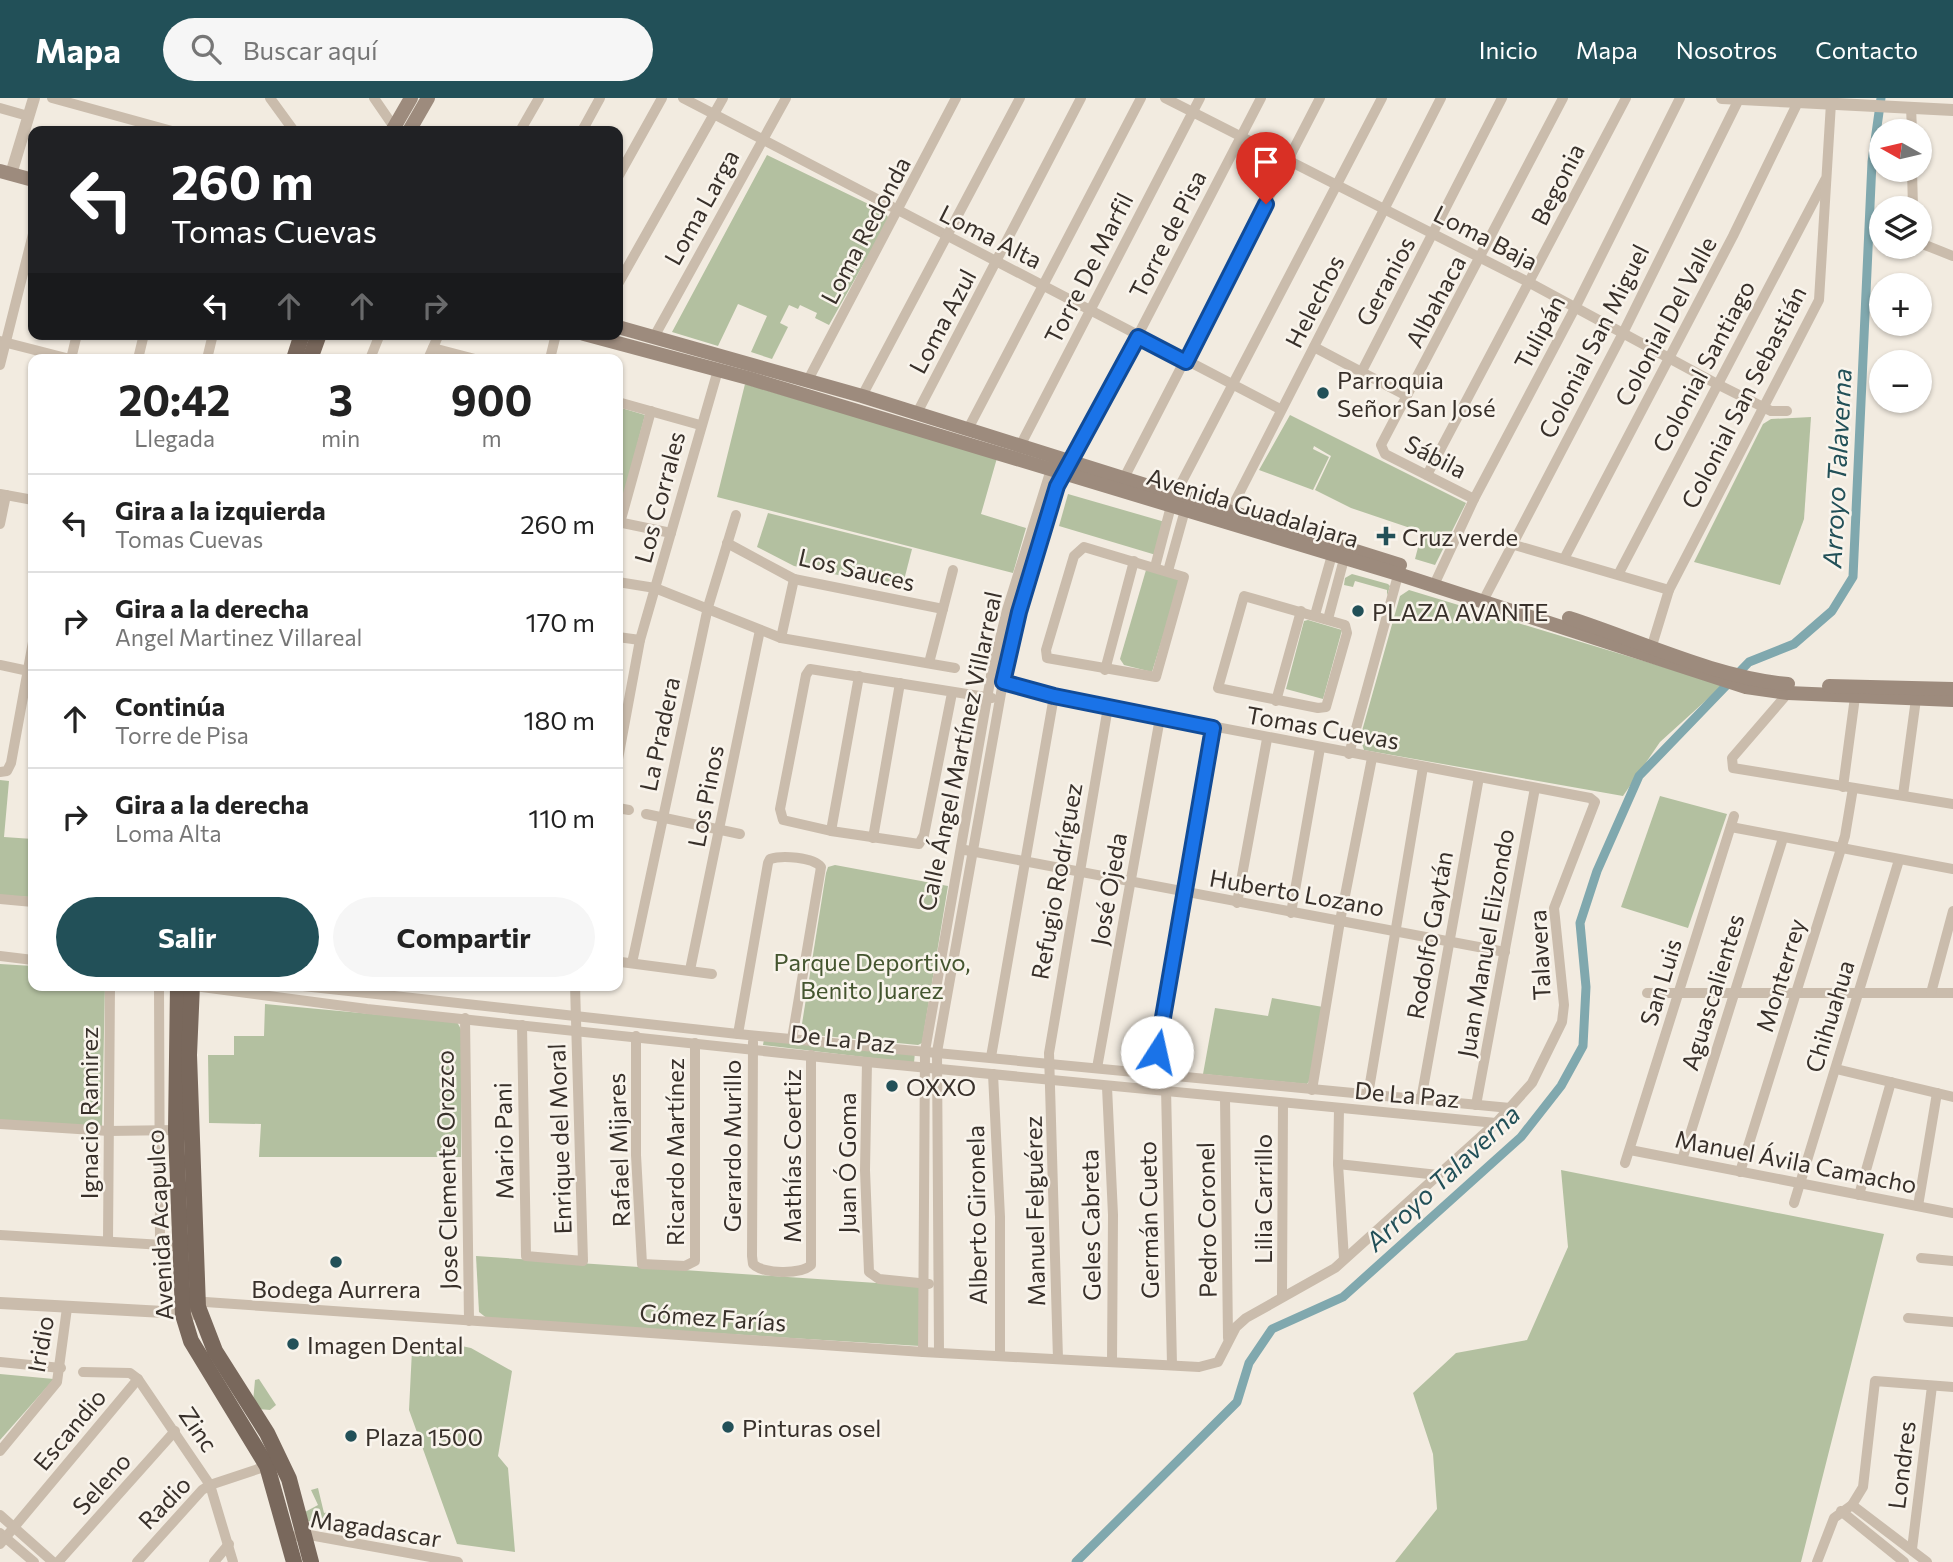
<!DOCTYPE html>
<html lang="es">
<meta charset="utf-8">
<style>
:root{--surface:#fff;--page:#f6f6f6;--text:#222;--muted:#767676;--line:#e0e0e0;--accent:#225058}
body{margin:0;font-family:Commissioner,sans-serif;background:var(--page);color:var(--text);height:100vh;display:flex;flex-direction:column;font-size:26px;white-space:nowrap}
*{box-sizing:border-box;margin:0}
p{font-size:23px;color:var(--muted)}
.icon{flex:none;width:38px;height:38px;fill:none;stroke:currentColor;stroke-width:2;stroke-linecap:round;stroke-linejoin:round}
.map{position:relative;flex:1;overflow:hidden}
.sheet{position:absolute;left:28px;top:256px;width:595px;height:637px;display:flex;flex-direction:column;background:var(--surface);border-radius:14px;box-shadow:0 2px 5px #0004}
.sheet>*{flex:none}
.banner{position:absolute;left:28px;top:28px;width:595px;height:214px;border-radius:14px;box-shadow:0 2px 5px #0004;background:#202124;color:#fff;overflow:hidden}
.needle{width:46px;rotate:278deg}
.controls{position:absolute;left:1869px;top:21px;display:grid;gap:14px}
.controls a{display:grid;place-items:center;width:63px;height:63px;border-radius:50%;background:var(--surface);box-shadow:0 2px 5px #0004;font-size:35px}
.pin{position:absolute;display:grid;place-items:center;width:60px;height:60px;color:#fff;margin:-72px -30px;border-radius:50% 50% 50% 0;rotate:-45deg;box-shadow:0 0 7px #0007}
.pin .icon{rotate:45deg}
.me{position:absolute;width:77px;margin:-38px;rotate:10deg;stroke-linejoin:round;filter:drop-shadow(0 0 5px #0008)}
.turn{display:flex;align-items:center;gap:24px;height:147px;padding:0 28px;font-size:32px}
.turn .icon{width:91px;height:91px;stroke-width:2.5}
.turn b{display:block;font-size:49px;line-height:60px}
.lanes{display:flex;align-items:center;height:66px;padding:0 28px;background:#0003;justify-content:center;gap:35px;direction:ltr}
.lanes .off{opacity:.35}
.eta{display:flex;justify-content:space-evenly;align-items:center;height:119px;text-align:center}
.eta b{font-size:42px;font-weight:700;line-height:49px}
.primary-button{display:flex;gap:14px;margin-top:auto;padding:14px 28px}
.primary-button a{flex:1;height:80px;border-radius:42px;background:var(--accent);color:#fff;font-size:28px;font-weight:700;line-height:80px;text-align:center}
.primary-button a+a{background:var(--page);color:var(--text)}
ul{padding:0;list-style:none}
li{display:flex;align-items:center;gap:21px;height:98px;padding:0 28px;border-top:2px solid var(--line)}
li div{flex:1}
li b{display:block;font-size:26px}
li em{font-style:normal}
header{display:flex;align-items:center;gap:42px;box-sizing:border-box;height:98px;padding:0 35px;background:var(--accent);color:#fff}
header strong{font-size:33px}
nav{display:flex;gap:38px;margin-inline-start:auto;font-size:24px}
.search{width:490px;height:63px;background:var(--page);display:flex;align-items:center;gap:18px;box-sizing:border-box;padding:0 24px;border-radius:38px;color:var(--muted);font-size:26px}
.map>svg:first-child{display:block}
.green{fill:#b3c0a0}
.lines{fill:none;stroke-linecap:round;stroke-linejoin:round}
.canal{stroke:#80a8ae;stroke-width:9}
.minor{stroke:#cabcac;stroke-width:10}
.tertiary{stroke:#cabcac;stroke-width:12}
.secondary{stroke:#9d8b7d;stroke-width:14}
.primary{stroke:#79685c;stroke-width:16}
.route-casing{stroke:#114b97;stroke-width:18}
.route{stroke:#1a73e8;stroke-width:12}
.poi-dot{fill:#225058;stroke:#f9f4ec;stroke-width:2.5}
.labels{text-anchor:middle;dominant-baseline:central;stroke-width:5;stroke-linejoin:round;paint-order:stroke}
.street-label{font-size:24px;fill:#38302a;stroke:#f9f4ec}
.poi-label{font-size:24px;fill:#38302a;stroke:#f9f4ec;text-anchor:start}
.park-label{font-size:24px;fill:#44552f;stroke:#f9f4ec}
.water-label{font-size:26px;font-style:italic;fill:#225058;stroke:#f9f4ec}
</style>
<header>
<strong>Mapa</strong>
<div class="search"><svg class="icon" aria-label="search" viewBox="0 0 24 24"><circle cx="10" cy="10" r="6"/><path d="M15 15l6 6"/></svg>Buscar aquí</div>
<nav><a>Inicio</a><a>Mapa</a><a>Nosotros</a><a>Contacto</a></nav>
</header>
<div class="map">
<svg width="1953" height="1464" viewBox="0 0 1953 1464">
<rect width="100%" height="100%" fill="#f2ebe0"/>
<g class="green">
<polygon points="767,57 885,114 889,121 829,227 815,220 817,215 800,207 798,211 789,207 780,225 788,229 772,261 751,254 767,218 738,206 718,248 672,234"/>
<polygon points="745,286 997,360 981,416 1026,430 1013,475 717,399"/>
<polygon points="618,309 645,317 618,419"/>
<polygon points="1290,317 1466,405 1435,467 1415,461 1422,434 1351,410 1315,392 1331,358 1314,348 1313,351 1329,359 1313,392 1259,372"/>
<polygon points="1811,319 1804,421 1780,487 1694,464 1763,326 1771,321"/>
<polygon points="1068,396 1165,424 1156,457 1059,428"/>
<polygon points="768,415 912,451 902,490 794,468 757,449"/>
<polygon points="1146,472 1181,479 1152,574 1124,567 1120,561"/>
<polygon points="1352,476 1388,486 1390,488 1387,498 1387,492 1355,483 1353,489 1344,487 1345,480"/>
<polygon points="1409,492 1723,587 1660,644 1623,698 1364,652 1360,640 1400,498"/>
<polygon points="1308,522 1342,532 1323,601 1286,591 1304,523"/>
<polygon points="0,682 9,683 4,739 33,741 29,799 0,797"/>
<polygon points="1660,698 1727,716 1688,830 1621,809"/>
<polygon points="835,767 948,788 922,945 918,947 804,936 801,932 826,775 828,769"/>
<polygon points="0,866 33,868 33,887 105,887 102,1029 0,1022"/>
<polygon points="1272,900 1323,909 1312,979 1307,986 1203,976 1215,910 1268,918"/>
<polygon points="265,906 457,924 462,933 461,1059 259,1059 261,1026 209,1025 208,957 234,957 234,938 264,938"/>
<polygon points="764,941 915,954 914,965 763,947"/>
<polygon points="1561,1072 1884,1136 1801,1464 1395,1464 1437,1411 1433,1356 1413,1295 1456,1255 1527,1242 1568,1149"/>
<polygon points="476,1158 921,1188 920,1248 488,1221 479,1214"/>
<polygon points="438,1243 471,1250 512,1273 498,1358 508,1370 515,1454 457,1446 409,1312 412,1252"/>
<polygon points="0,1276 54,1281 0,1342"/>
<polygon points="259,1281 276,1307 270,1312 258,1311 253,1304 255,1282"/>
<polygon points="318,1390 324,1415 329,1414 333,1422 332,1427 323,1426 331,1422 329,1417 317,1424 307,1423 305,1414 318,1407 311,1392"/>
</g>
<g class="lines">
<polyline class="canal" points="1076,1464 1237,1304 1249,1265 1272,1231 1343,1199 1521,1039 1561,988 1583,948 1586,889 1580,825 1597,773 1639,678 1749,564 1794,546 1832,513 1853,479 1872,64 1881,0"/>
<g class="minor">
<polyline points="52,0 172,33"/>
<polyline points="270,0 294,33"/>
<polyline points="374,0 396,32"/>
<polyline points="683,0 1280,311"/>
<polyline points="1165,0 1530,185 1717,286 1771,313 1787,313"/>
<polyline points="1911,9 1912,33"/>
<polyline points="0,10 28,18"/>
<polyline points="520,33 539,0"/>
<polyline points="582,33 600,0"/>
<polyline points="1912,72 1913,110"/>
<polyline points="618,79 662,0"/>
<polyline points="1920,145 1953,158"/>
<polyline points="618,186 723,0"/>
<polyline points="654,239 786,0"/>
<polyline points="0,243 70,261"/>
<polyline points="1314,249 1407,298"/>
<polyline points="433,250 475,261"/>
<polyline points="71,261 77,236"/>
<polyline points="138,261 144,236"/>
<polyline points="207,261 213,236"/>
<polyline points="370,261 380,236"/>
<polyline points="428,261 439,236"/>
<polyline points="550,261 556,236"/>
<polyline points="0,267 33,136"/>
<polyline points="1362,273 1502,0"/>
<polyline points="808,282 956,0"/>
<polyline points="862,298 1020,0"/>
<polyline points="618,304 700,327"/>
<polyline points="917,315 1081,0"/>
<polyline points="968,331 1141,0"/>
<polyline points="1018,352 1200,0"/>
<polyline points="1427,377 1626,0"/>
<polyline points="1123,382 1320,0"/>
<polyline points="0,396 33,402"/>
<polyline points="1175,397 1382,0"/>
<polyline points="1474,401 1385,356 1381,347 1563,0"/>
<polyline points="1227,419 1441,0"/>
<polyline points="618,424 671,435"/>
<polyline points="620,425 651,313"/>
<polyline points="0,426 6,397"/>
<polyline points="727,445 794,481 943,511"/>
<polyline points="1511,446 1669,492"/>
<polygon points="1084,449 1184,479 1156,579 1047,560 1046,552 1074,458"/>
<polyline points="1565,459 1733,138 1798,4"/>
<polyline points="1155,469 1171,408"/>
<polyline points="1168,473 1185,412"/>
<polyline points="1619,475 1825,82"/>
<polyline points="618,484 655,490 781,540 955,570"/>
<polyline points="1434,487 1474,401 1575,210 1680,0"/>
<polygon points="1244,498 1345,527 1347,535 1326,609 1318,610 1218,590"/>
<polyline points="1483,503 1623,235 1739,1"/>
<polyline points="1315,517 1332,457"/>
<polyline points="1328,521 1344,461"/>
<polyline points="618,539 640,542"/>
<polyline points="781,540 794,481"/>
<polyline points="1650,554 1669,492 1819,202 1831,5"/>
<polyline points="929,565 953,472"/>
<polyline points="0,567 33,574"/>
<polyline points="1105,572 1134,463"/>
<polyline points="952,595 924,737 919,746 831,733 783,722 780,711 806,577 810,571 992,600"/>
<polyline points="1788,595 1732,660 1733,670 1953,706"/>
<polyline points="1276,603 1301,513"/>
<polyline points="1349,656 1400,470"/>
<polyline points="618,661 640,542 718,272"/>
<polyline points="0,674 7,673 11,665 33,544"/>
<polyline points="1843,689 1855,599"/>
<polyline points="1903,697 1916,601"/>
<polyline points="618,710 629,712"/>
<polyline points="646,716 740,736"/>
<polyline points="1731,729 1953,771"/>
<polyline points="831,733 859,578"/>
<polyline points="873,740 900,585"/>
<polyline points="965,752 1505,854"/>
<polyline points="0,801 33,804"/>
<polyline points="1237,805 1267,641"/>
<polyline points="1291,815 1320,650"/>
<polyline points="0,858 33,862"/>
<polyline points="621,864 712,876"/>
<polyline points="632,865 708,509 736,417"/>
<polyline points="690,872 760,532"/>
<polyline points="159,887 160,1145"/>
<polyline points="187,887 367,911 867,964 1496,1025"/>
<polyline points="294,887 738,936 1510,1010"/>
<polyline points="1647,895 1953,895"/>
<polyline points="1931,895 1953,813"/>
<polyline points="465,920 469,1223"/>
<polyline points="522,927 526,1158 583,1163 575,887"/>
<path d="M738 936 768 765 770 761C782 757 813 759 821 769L792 941"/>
<polyline points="636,938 636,1057 642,1166 685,1168 695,1163 695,945"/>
<path d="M753 944 752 1158 753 1166C763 1176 801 1177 811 1167V957"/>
<polyline points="991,959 1054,598"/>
<polyline points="867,964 865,1072 869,1174 879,1181 929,1186"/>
<polyline points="1097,970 1160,620"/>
<polyline points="1836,971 1953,999"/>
<polyline points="993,976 1000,1119 1000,1258"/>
<polyline points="1153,976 1213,630"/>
<polyline points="1107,989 1113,1117 1112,1264"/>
<polyline points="1166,990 1172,1267"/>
<polyline points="1312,992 1340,823 1372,660"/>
<polyline points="1368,997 1423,669"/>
<polyline points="1225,1000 1228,1240"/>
<polyline points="1421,1002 1479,679"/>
<polyline points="1476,1007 1535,690"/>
<polyline points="1339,1011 1338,1066 1344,1161"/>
<polyline points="0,1026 109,1033 176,1032"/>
<polyline points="1630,1052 1953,1115"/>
<polyline points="1682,1062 1783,740"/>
<polyline points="1625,1065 1734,718"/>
<polyline points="1338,1066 1438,1077"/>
<polyline points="1740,1074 1845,738 1853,690"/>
<polyline points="1859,1097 1891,984"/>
<polyline points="1794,1105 1899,762"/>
<polyline points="1918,1108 1937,995"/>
<polyline points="0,1137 179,1148"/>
<polyline points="108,1143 110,887"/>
<polyline points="1921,1160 1953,1163"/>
<polyline points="1282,1197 1283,1005"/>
<polyline points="191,1203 923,1254 1199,1269 1218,1264 1236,1229 1246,1220 1335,1170 1496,1025 1532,985 1562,924 1564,907 1554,810 1595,704 1590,700 1054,598 1011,587 991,578"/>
<polyline points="1908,1220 1953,1224"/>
<polyline points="923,1254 925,953 991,578 1007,512 1053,365"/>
<polyline points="939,1254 937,954 1003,584 1019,514 1057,389 1068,364 1137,239 1261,0"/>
<polyline points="1058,1261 1049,955 1108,609"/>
<polyline points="0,1264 61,1270"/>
<polyline points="83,1274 130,1275 138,1281 210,1387 233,1464"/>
<polyline points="0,1353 57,1284 67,1210"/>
<polyline points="1852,1407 1927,1464"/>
<polyline points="1841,1413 1904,1464"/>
<polyline points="0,1417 53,1464"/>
<polyline points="0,1435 34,1464"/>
<polyline points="288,1440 304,1436 458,1464"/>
<polyline points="0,1446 138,1281"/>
<polyline points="1912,1451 1932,1288"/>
<polyline points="58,1464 175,1333"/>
<polyline points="137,1464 202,1392 210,1387 267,1368"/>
<polyline points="214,1464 229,1446"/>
<polyline points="1817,1464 1834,1420 1852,1407 1863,1389 1875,1283 1953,1289"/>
</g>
<g class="tertiary">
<polyline points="1722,0 1953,12"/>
<polyline points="11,76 34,0"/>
<polyline points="0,1205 200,1216"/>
</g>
<g class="secondary">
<polyline points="392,33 411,0"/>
<polyline points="409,33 428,0"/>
<polyline points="0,73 33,82"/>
<polyline points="618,229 862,298 1400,467"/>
<polyline points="584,236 748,280 1398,476 1746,589 1788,595 1953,602"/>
<path d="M1569 520C1638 542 1716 580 1788 586"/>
<polyline points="1829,588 1953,591"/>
</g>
<g class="primary">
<polyline points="294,261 302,236"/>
<polyline points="310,261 319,236"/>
<polyline points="178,887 176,1032 183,1217 191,1243 267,1368 294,1464"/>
<polyline points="192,887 189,957 198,1209 215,1253 267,1335 289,1381 311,1464"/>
</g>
</g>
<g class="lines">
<defs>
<polyline id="route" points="1157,954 1213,630 1054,598 1003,584 1019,514 1057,388 1138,239 1186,264 1266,106"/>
</defs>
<use href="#route" class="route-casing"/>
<use href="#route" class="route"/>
</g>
<g class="poi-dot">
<circle cx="1323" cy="295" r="7"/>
<path d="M1382.5 427.5h7v7h7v7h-7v7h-7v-7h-7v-7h7z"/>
<circle cx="1358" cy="513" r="7"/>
<circle cx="892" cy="988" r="7"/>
<circle cx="336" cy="1164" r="7"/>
<circle cx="293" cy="1246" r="7"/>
<circle cx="728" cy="1329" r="7"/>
<circle cx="351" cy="1338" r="7"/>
</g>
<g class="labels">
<g class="street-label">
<text transform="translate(1557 86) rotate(-63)">Begonia</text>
<text transform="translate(701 109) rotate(-61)">Loma Larga</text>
<text transform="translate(865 132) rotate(-62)">Loma Redonda</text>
<text transform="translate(1167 136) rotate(-63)">Torre de Pisa</text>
<text transform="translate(991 138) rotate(27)">Loma Alta</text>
<text transform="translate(1486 139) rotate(27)">Loma Baja</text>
<text transform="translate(1088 170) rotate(-63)">Torre De Marfil</text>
<text transform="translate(1385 183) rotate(-62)">Geranios</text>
<text transform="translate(1314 203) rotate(-63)">Helechos</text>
<text transform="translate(1435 203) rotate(-62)">Albahaca</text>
<text transform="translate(942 223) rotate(-62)">Loma Azul</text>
<text transform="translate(1665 223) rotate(-62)">Colonial Del Valle</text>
<text transform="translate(1539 234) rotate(-62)">Tulipán</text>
<text transform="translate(1593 243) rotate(-63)">Colonial San Miguel</text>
<text transform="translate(1703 268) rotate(-62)">Colonial Santiago</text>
<text transform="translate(1743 299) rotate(-63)">Colonial San Sebastián</text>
<text transform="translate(1436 358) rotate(27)">Sábila</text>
<text transform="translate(659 399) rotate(-75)">Los Corrales</text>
<text transform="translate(1253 409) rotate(17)">Avenida Guadalajara</text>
<text transform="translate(857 471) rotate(13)">Los Sauces</text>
<text transform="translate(1323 629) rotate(10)">Tomas Cuevas</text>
<text transform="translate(659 636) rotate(-78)">La Pradera</text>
<text transform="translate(959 653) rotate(-78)">Calle Ángel Martínez Villarreal</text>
<text transform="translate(705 698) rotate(-79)">Los Pinos</text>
<text transform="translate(1056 783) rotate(-80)">Refugio Rodríguez</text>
<text transform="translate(1108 791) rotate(-80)">José Ojeda</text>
<text transform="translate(1297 794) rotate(10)">Huberto Lozano</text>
<text transform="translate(1429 837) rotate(-80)">Rodolfo Gaytán</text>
<text transform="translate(1485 845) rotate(-80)">Juan Manuel Elizondo</text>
<text transform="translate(1539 857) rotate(-93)">Talavera</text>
<text transform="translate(1780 877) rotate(-73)">Monterrey</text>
<text transform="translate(1660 884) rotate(-73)">San Luis</text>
<text transform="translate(1712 894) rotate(-73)">Aguascalientes</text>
<text transform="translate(1829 918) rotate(-73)">Chihuahua</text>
<text transform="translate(843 940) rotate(6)">De La Paz</text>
<text transform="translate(1407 996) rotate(5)">De La Paz</text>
<text transform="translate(88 1015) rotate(-90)">Ignacio Ramirez</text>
<text transform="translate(559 1041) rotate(-92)">Enrique del Moral</text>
<text transform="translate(503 1043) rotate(-91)">Mario Pani</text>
<text transform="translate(731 1048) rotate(-90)">Gerardo Murillo</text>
<text transform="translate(618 1052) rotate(-92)">Rafael Mijares</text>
<text transform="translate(674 1054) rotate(-90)">Ricardo Martínez</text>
<text transform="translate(791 1058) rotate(-90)">Mathías Coertiz</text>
<text transform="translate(1796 1063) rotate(11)">Manuel Ávila Camacho</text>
<text transform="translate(846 1065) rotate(-90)">Juan Ó Goma</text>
<text transform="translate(446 1072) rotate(-91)">Jose Clemente Orozco</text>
<text transform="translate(1262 1101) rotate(-90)">Lilia Carrillo</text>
<text transform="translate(1034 1113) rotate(-91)">Manuel Felguérez</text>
<text transform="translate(976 1117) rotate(-91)">Alberto Gironela</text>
<text transform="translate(1148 1122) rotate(-91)">Germán Cueto</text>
<text transform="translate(1206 1122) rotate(-91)">Pedro Coronel</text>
<text transform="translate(159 1127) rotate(-93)">Avenida Acapulco</text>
<text transform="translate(1090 1127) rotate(-91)">Geles Cabreta</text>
<text transform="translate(713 1219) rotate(4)">Gómez Farías</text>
<text transform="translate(40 1246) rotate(-80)">Iridio</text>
<text transform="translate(69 1331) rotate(-50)">Escandio</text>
<text transform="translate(199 1331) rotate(56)">Zinc</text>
<text transform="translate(1901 1367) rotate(-83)">Londres</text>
<text transform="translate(101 1385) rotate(-48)">Seleno</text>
<text transform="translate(164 1404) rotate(-46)">Radio</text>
<text transform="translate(376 1430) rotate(9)">Magadascar</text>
</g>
<g class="poi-label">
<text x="1337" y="281">Parroquia<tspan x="1337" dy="28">Señor San José</tspan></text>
<text x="1402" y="438">Cruz verde</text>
<text x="1372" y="513">PLAZA AVANTE</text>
<text x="906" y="988">OXXO</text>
<text x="336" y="1190" text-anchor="middle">Bodega Aurrera</text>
<text x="307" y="1246">Imagen Dental</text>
<text x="742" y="1329">Pinturas osel</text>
<text x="365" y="1338">Plaza 1500</text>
</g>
<g class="park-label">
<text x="872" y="863">Parque Deportivo,<tspan x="872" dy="28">Benito Juarez</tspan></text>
</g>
<g class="water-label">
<text transform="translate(1836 370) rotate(-87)">Arroyo Talaverna</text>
<text transform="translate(1442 1079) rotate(-43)">Arroyo Talaverna</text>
</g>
</g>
</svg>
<div class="controls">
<a><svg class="needle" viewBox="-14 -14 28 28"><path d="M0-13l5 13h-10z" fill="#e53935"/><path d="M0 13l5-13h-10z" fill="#767676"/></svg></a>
<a><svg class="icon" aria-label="layers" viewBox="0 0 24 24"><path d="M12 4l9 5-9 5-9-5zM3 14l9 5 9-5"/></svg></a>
<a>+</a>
<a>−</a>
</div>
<div class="pin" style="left:1266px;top:106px;background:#d93025"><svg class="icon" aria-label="arrive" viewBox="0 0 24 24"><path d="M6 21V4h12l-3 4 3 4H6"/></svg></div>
<svg class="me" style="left:1157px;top:954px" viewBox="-20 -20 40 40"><circle r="19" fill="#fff"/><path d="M0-13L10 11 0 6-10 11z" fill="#1a73e8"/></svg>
<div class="banner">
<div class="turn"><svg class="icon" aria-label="left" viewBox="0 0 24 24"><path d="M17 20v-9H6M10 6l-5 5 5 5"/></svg><div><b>260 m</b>Tomas Cuevas</div></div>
<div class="lanes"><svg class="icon" aria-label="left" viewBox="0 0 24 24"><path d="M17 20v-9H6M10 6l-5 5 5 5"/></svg><svg class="icon off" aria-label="ahead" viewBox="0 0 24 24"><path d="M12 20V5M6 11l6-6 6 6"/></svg><svg class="icon off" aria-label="ahead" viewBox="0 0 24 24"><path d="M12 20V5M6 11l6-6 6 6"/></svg><svg class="icon off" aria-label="right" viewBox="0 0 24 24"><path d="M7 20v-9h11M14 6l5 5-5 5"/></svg></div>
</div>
<section class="sheet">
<div class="eta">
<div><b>20:42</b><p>Llegada</p></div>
<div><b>3</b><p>min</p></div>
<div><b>900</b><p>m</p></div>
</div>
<ul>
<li><svg class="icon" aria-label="left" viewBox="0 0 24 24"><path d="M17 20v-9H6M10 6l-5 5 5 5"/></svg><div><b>Gira a la izquierda</b><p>Tomas Cuevas</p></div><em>260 m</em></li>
<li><svg class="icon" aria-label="right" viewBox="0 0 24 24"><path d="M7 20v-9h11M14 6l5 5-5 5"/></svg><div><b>Gira a la derecha</b><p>Angel Martinez Villareal</p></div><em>170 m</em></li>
<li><svg class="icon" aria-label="ahead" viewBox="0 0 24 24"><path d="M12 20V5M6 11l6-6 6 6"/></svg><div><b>Continúa</b><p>Torre de Pisa</p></div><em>180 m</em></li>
<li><svg class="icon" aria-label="right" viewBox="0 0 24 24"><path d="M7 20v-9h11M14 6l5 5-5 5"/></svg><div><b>Gira a la derecha</b><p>Loma Alta</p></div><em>110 m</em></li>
</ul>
<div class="primary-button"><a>Salir</a><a>Compartir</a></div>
</section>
</div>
